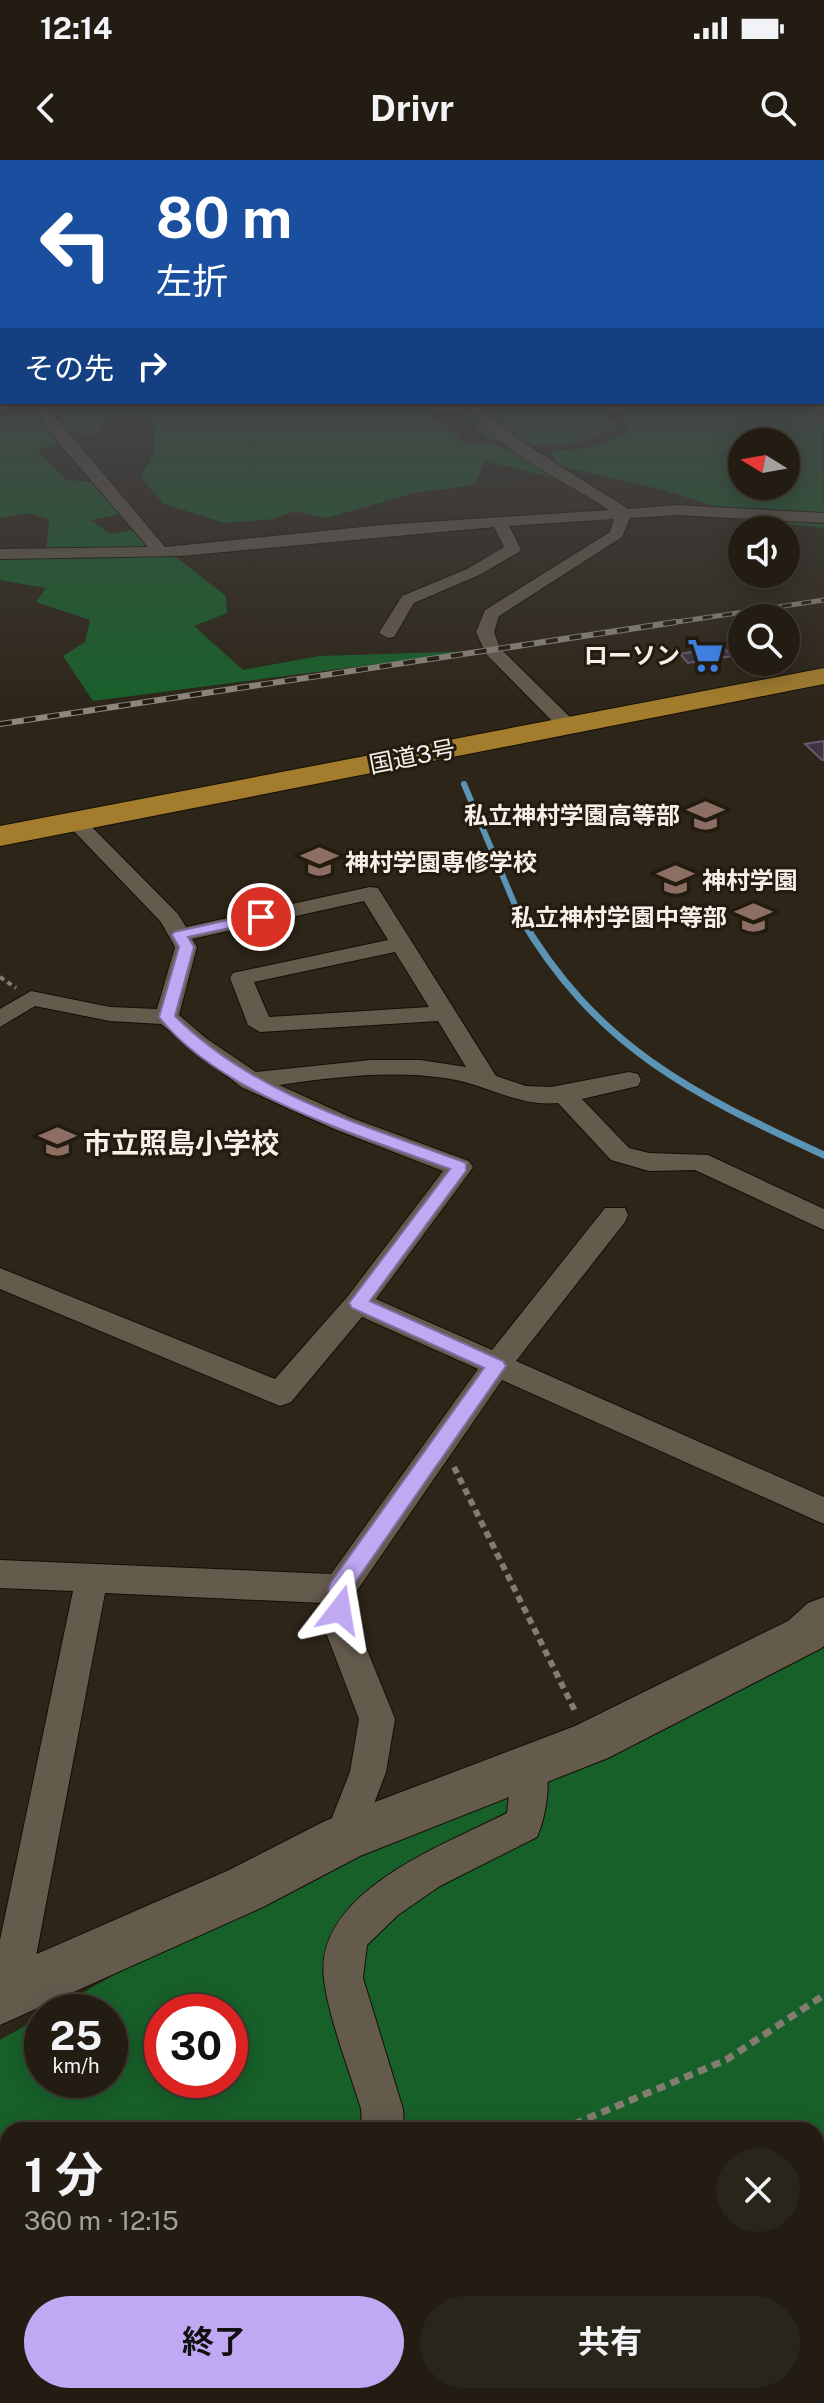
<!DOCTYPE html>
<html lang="ja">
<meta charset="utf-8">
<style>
:root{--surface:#221c12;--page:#2a251b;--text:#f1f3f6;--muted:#a2a19f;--line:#3f3a32;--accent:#c0a8f3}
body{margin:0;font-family:"Public Sans","Noto Sans JP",sans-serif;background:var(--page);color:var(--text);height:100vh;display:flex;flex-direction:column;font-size:30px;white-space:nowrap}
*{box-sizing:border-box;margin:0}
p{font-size:26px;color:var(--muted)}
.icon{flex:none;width:44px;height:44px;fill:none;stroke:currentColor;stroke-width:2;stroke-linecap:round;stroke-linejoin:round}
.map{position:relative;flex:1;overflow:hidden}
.drawer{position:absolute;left:0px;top:1962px;width:824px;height:282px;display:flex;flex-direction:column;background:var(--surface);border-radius:24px 24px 0 0;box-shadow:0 4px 20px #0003,0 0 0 2px var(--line)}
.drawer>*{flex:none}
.guide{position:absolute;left:0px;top:0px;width:824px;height:244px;box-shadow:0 4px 20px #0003,0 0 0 2px var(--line);background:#1a4fa0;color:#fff;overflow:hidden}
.needle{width:52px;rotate:281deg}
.fabs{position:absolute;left:728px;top:268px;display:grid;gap:16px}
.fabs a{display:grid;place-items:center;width:72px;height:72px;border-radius:50%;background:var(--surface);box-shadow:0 4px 20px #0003,0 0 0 2px var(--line);font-size:40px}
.speed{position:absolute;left:24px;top:1834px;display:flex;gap:16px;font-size:40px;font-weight:700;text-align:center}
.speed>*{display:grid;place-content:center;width:104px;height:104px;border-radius:50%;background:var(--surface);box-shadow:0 4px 20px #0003,0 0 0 2px var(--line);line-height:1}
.speed small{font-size:20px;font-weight:400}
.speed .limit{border:12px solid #d22;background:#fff;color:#111}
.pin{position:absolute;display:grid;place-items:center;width:68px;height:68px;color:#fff;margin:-34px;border:4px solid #fff;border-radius:50%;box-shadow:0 2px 8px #0007}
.me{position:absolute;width:88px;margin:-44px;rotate:14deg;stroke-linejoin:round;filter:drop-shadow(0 0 6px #0008)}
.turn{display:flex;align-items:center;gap:28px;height:168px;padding:0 24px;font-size:36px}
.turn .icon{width:104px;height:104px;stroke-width:2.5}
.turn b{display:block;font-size:56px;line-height:68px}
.then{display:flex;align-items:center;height:76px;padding:0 24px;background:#0003;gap:16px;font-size:30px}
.round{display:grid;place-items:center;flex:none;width:84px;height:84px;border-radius:42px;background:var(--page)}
.head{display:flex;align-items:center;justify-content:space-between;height:136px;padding:0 24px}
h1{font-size:48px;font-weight:700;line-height:60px}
.action{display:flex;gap:16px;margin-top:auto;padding:16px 24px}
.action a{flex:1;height:92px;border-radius:48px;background:var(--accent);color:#111;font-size:32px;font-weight:700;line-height:92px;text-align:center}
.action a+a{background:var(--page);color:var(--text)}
.status{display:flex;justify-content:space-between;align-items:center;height:56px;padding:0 40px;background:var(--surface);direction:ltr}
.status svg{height:22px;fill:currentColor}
header{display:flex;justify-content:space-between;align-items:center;height:104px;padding:0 24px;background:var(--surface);font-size:36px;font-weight:700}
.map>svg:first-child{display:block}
.green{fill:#1b5c2a}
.forest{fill:#18602a;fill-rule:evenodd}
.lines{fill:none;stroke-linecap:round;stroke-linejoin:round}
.stream-far1{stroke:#5c94b6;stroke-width:6}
.stream{stroke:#5c94b6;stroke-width:7}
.building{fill:#3c3441;stroke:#665d6c;stroke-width:2}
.street-casing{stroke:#150e04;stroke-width:2}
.secondary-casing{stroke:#150e04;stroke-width:2}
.highway-casing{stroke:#150e04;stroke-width:2}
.path-far2{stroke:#837c71;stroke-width:4;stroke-dasharray:5 4;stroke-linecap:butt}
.path-far1{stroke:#837c71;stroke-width:6;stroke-dasharray:7 5;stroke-linecap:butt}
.path{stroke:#837c71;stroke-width:7;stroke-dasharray:9 6;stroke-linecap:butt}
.street{fill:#645b4d;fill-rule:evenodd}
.secondary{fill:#645b4d;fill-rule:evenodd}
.highway{fill:#a37d2d;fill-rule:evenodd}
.rail-far1-casing{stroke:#8e877c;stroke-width:5}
.rail-casing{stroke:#8e877c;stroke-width:6}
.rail-far1{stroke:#231b0f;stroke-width:3;stroke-dasharray:10;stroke-linecap:butt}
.rail{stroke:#231b0f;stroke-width:4;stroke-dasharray:12;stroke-linecap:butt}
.route{fill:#c0a8f3;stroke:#7d6d9e;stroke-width:2}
.labels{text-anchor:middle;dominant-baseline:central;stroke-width:6;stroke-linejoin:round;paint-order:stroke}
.far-poi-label{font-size:24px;font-weight:bold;fill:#f6f0e8;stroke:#231b0f;text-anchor:end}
.far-street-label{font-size:24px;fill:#f6f0e8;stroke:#231b0f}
.poi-label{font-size:28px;font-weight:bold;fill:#f6f0e8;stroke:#231b0f;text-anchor:start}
</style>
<div class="status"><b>12:14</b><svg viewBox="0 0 49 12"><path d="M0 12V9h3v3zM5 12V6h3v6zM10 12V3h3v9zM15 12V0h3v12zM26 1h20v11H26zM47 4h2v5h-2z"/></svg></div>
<header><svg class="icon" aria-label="back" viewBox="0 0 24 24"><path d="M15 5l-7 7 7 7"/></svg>Drivr<svg class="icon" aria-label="search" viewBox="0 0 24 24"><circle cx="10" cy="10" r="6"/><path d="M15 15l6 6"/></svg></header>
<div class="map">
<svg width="824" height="2243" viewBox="0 0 824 2243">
<rect width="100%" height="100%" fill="#2d2518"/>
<polygon class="green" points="459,242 597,242 619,268 566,286 491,281 464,256"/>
<g class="forest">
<path d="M822 236 824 368 753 359 664 330 559 306 550 292 595 286 629 271 615 242H822ZM742 282H786V326H742Z"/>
<path d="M69 242H460L461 246 431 253 463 281 496 285 536 301 569 322 485 301 474 325 415 333 326 358 295 351 274 359 225 363 164 344 141 317 155 290 154 266 142 255C120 256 109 257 95 274L69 272 58 253 77 248Z"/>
<polygon points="38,252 63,282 37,290 66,320 94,322 126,353 91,360 110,374 140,369 226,436 227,453 194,466 243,510 319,496 478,491 93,541 63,496 85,482 90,460 36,442 46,428 0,420 0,398 39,399 47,385 49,359 27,353 0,358 0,257"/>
<path d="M824 1488V2099L816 2104V1970H8V2236H611L600 2243H0V1880L42 1856V1920H110V1852H49L248 1738ZM162 1852H230V1920H162Z"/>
</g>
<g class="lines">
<polyline class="stream-far1" points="464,624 520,757"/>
<path class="stream" d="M519 755C597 888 691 933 824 995"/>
</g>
<g class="building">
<polygon points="723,487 732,496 688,503 680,494"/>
<polygon points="824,581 824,600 822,600 805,584"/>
</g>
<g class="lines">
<defs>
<g id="street">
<path d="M29 242H43L165 387 381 365 609 350C563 319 495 293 466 242H480L485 252 521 281 628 349 677 345 824 353V363L677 355 630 358 622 377 499 456 494 472 500 488 574 561 576 565 567 571 560 569 486 494 476 472 485 450 610 372 614 359 509 366 521 389 519 392 479 415 414 443 394 477 388 478 379 473 402 436 467 409 504 387 494 367 181 396 0 399V389L148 387 59 283Z"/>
<path d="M75 655 82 657 178 754 186 767 370 727 378 728 496 916 526 926 551 927 629 912 638 914 641 920 638 926 582 939 629 988 649 993 708 995 824 1049V1070L695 1010 649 1011 611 1000 558 943C517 947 484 923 445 918 390 910 333 917 279 925L352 958 469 1001 473 1007 469 1013 376 1139 492 1190 605 1048H625L628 1055 625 1062 516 1201 824 1337V1364L502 1220 356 1432 359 1470 395 1559 386 1612 356 1691 343 1696 330 1691 324 1678 350 1612 359 1559 325 1470 323 1443 105 1433 29 1833 23 1847 9 1853 0 1849V1780L73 1431 0 1428V1400L331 1414 478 1209 362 1157 291 1242 280 1246 0 1129V1108L275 1219 348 1136 443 1011 334 969 241 927 161 864 110 861 35 846 0 867V849L31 831 110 847 157 849 175 787 161 762 68 665 65 661ZM364 741 388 780 233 813 230 818 248 865 260 872 438 861 466 907 420 900H371L256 912 207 879 179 855 197 787 192 779ZM395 792 429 847 269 857 254 822Z"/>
<path d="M530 1590 543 1595C552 1617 547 1655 537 1677L440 1726 398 1755 367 1785 363 1818 403 1949 404 1970H362L361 1949C350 1912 328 1856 324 1819 313 1732 444 1685 507 1653L512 1607 517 1595Z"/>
<polygon points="86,2236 138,2236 135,2243 83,2243"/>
</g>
<polygon id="secondary" points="824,1437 824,1486 820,1489 608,1598 360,1696 263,1747 0,1865 0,1810 227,1711 325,1661 575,1566 788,1461 808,1443"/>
<polygon id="highway" points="824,508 824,524 0,686 0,666"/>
</defs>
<use href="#street" class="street-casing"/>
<use href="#secondary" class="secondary-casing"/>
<use href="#highway" class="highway-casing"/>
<polyline class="path-far2" points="0,817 16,828"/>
<polyline class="path-far1" points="454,1307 576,1553"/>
<polyline class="path" points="560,1970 726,1900 824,1835"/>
<use href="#street" class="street"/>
<use href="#secondary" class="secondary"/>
<use href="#highway" class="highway"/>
<defs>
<polyline id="rail-far1" points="663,464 824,440"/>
<polyline id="rail" points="0,564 676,462"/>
</defs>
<use href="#rail-far1" class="rail-far1-casing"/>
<use href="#rail" class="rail-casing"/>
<use href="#rail-far1" class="rail-far1"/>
<use href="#rail" class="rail"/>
</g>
<linearGradient id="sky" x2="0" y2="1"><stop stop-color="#19140d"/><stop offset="0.43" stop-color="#464648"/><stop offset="1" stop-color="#464648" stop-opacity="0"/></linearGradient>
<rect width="824" height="550" fill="url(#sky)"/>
<path class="route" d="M261 753 268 757 266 760 188 777 194 787 175 856C254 935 364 965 466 1003V1011L370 1141 503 1201 506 1206 350 1430 348 1456H333L328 1429 331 1422 484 1208 352 1148 349 1143 450 1009C360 976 219 934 159 857L179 787 172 775 174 772Z"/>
<defs>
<symbol id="supermarket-bare" viewBox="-9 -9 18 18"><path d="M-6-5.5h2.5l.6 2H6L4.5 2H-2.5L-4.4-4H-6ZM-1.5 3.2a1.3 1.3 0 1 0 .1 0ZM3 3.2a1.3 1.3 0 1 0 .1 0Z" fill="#3f7fe0" stroke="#231b0f" stroke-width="2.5" paint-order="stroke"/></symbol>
<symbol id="school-bare" viewBox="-9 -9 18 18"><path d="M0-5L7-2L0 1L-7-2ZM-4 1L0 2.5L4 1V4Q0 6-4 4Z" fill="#8d6e63" stroke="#231b0f" stroke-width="2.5" paint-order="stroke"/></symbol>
<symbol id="university-bare" viewBox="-9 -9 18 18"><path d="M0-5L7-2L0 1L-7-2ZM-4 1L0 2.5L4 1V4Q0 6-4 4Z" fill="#8d6e63" stroke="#231b0f" stroke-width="2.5" paint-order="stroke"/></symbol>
</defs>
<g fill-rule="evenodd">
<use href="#supermarket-bare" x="680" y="470" width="51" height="51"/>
<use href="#school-bare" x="680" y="630" width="51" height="51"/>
<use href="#university-bare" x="294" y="676" width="51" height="51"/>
<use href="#school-bare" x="650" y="694" width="51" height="51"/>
<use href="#school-bare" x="728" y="732" width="51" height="51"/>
<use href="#school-bare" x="32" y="956" width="51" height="51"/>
</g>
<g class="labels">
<g class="far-poi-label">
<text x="680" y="495">ローソン</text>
<text x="680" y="655">私立神村学園高等部</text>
<text x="345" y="702" text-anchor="start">神村学園専修学校</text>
<text x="702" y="720" text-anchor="start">神村学園</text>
<text x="727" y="757">私立神村学園中等部</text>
</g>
<g class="far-street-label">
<text transform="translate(412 596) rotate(-11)">国道3号</text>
</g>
<g class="poi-label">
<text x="83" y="982">市立照島小学校</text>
</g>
</g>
</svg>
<div class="fabs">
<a><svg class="needle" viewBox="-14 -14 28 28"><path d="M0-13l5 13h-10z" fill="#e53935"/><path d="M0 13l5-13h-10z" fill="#a2a19f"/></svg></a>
<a><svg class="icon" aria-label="sound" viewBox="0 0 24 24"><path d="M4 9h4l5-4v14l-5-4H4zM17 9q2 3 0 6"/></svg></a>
<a><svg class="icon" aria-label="search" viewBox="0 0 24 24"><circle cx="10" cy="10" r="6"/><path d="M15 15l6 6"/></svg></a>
</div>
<div class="speed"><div>25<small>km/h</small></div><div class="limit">30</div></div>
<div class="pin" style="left:261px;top:757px;background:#d93025"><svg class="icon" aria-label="arrive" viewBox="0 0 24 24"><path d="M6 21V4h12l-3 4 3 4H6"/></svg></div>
<svg class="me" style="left:340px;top:1450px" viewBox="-20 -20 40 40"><path d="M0-17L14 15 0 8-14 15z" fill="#c0a8f3" stroke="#fff" stroke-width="4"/></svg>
<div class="guide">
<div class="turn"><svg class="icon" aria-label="left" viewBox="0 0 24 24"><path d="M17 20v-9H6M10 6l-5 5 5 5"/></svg><div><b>80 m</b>左折</div></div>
<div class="then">その先<svg class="icon" aria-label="right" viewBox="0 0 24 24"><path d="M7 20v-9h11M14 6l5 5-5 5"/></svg></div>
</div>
<section class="drawer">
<div class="head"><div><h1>1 分</h1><p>360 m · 12:15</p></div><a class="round"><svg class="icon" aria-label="close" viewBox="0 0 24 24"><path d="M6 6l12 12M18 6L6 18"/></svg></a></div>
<div class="action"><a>終了</a><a>共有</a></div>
</section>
</div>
